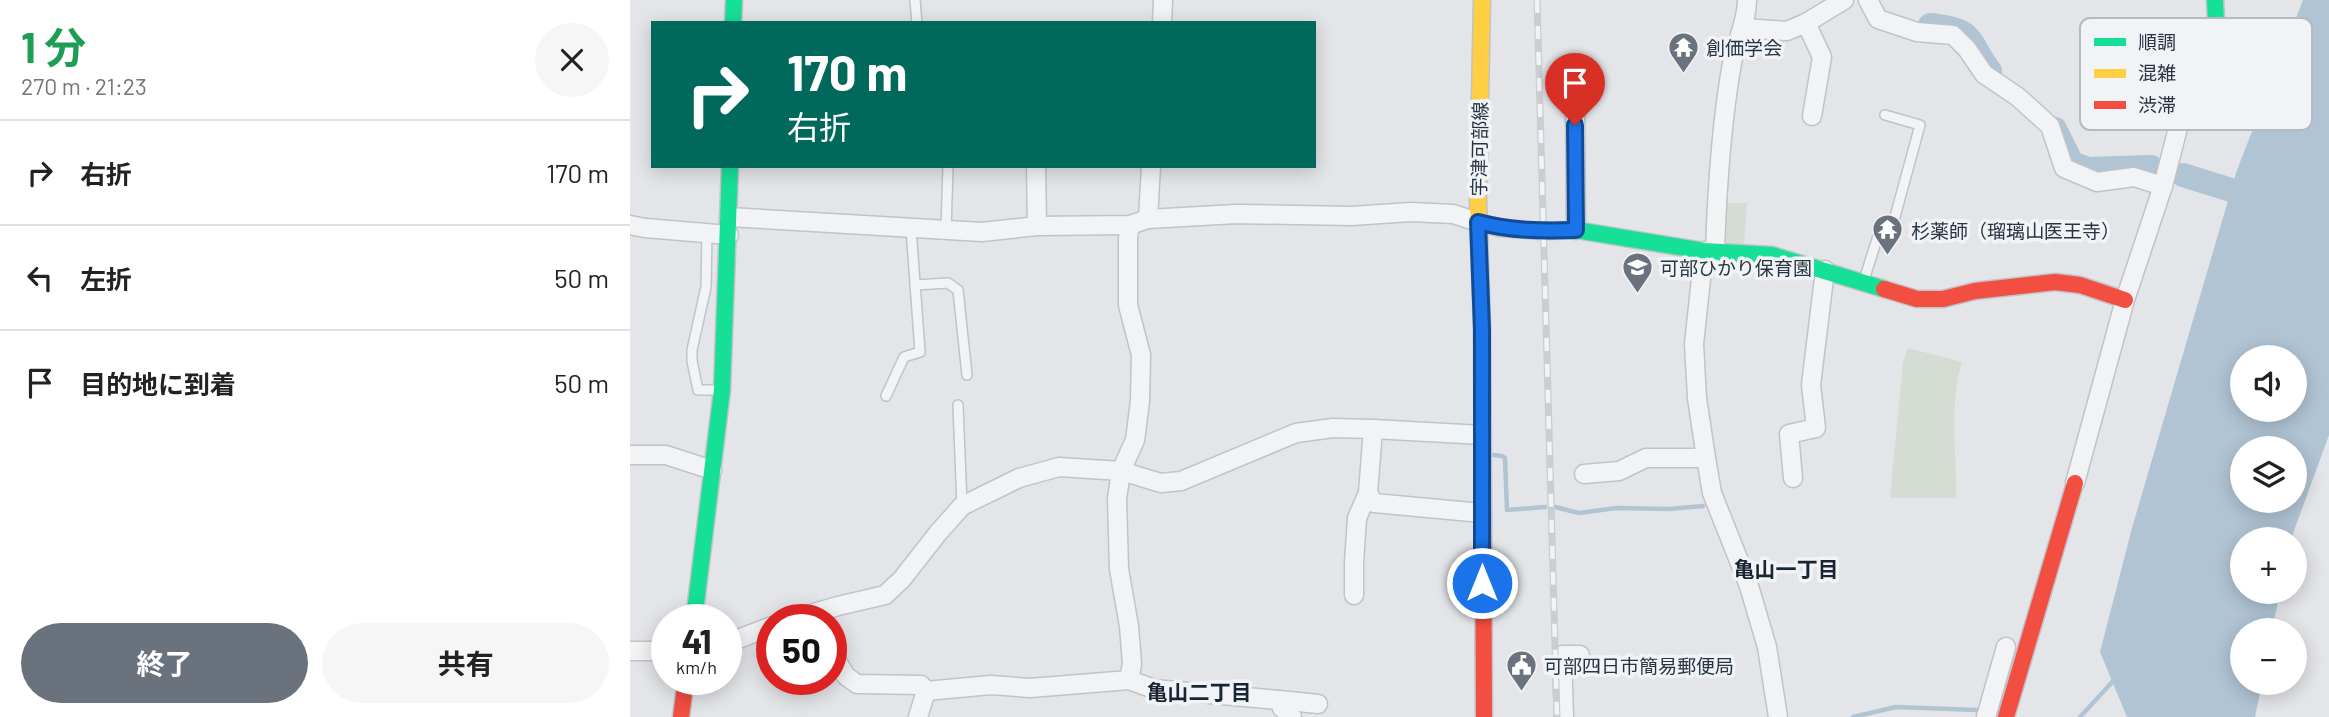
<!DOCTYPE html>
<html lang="ja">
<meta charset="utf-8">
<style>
:root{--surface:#fff;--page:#f6f6f6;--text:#222;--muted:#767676;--line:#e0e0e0;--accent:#69727d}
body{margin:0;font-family:Barlow,"Noto Sans JP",sans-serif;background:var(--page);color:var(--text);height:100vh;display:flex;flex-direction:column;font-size:26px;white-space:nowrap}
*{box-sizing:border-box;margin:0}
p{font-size:23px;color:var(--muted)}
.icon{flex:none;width:38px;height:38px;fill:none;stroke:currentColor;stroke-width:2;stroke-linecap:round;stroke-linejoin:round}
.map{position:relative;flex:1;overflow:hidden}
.panel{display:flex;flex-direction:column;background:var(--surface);width:630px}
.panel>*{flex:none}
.hud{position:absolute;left:21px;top:21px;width:665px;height:147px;border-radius:0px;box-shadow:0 4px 18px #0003;background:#00695c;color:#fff;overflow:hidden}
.fabs{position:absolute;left:1600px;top:345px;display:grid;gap:14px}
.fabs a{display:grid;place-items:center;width:77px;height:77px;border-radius:50%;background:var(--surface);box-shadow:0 4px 18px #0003;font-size:35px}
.speed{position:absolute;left:21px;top:604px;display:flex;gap:14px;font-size:35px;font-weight:700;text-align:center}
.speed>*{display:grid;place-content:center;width:91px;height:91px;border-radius:50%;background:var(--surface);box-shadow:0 4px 18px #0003;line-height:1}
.speed small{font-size:18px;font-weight:400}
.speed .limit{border:10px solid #d22;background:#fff;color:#111}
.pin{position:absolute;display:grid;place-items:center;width:60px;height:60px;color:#fff;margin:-72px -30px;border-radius:50% 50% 50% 0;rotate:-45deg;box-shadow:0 0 7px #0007}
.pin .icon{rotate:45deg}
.me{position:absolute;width:77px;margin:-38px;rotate:0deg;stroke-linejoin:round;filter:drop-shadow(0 0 5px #0008)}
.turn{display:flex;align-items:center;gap:24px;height:147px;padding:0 21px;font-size:32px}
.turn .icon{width:91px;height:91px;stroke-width:2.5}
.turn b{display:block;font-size:49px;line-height:60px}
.round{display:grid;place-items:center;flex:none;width:74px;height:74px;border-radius:37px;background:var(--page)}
.headline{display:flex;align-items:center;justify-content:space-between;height:119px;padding:0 21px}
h1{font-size:42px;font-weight:700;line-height:52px;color:#1e9e55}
.button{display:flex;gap:14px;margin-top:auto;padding:14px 21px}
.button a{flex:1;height:80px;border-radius:42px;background:var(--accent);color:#fff;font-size:28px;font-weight:700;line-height:80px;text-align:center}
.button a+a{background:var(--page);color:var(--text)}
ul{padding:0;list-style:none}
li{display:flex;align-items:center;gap:21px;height:105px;padding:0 21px;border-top:2px solid var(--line)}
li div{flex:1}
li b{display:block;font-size:26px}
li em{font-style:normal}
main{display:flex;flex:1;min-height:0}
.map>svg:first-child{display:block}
.green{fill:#d4dcd3}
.water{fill:#b0c4d4;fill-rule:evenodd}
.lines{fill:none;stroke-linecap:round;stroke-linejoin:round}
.stream{stroke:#b0c4d4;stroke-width:4.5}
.river{stroke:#b0c4d4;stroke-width:24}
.lane-casing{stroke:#c1c3c6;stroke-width:12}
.street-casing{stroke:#c1c3c6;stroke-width:21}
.fast-casing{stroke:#c1c3c6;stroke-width:19}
.slow-casing{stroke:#c1c3c6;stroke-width:19}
.jam-casing{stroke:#c1c3c6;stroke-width:19}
.lane{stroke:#f2f3f5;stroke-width:9}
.street{stroke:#f2f3f5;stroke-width:18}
.fast{stroke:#16e098;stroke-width:16}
.slow{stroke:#ffcf43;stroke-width:16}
.jam{stroke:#f24e42;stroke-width:16}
.rail-casing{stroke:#cbcdd0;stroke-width:7}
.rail{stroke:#f0f4f7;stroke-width:4.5;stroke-dasharray:13;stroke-linecap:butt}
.route-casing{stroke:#114b97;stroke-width:18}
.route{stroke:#1a73e8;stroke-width:12}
.labels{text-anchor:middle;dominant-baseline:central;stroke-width:7;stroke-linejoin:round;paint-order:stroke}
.poi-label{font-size:19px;fill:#283443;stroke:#f0f4f7;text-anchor:start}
.street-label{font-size:19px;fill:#283443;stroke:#f0f4f7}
.neighbourhood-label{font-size:21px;font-weight:bold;fill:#1a2533;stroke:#f0f4f7}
.key{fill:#f0f4f7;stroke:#b4bac1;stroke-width:2}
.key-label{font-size:19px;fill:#283443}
</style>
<main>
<section class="panel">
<div class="headline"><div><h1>1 分</h1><p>270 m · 21:23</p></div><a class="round"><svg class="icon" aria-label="close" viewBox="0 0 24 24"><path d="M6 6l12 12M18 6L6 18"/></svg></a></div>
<ul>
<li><svg class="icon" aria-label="right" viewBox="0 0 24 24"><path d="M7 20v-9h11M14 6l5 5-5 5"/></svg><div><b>右折</b></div><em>170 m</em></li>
<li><svg class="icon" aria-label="left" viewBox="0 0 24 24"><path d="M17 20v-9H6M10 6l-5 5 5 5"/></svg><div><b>左折</b></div><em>50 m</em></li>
<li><svg class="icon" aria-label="arrive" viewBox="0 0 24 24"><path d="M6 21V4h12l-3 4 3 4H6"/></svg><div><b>目的地に到着</b></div><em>50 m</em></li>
</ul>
<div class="button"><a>終了</a><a>共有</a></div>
</section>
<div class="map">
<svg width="1699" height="717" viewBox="0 0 1699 717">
<rect width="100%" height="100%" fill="#e3e5e8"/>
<g class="green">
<polygon points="1093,203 1117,203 1114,247 1091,240"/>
<path d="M1278 348 1332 362C1319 405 1327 453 1326 498H1260L1273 363Z"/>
</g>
<path class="water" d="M1673 0H1699V435L1661 539H1612V592H1650L1642 630H1612V682L1632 683 1625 717H1497L1470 652 1502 528 1607 170ZM1612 357H1664V410H1612ZM1612 448H1664V500H1612Z"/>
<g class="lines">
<g class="stream">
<polyline points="864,455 872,456 875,458 877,510 915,507"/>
<polyline points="925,507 949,513 986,508 1039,509 1073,506"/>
<polyline points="1223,717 1266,707 1347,710"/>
<polyline points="1450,717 1485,679"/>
</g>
<g class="river">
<path d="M1300 25C1347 30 1336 39 1360 71"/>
<polyline points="1425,129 1442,163 1458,169 1521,167"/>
<polyline points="1553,175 1601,190"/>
</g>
<defs>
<g id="lane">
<polyline points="285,0 287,23"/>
<polyline points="316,230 318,166"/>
<polyline points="77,233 76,287 62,350 62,361 68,390 90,390"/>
<polyline points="1234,280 1248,236 1263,224 1290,125 1255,115"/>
<polyline points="285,285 318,283 328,290 337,375"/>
<polyline points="256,396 274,357 290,352 281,228"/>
<polyline points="328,405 332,506"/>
</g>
<g id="street">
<polyline points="1238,0 1248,19 1287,32 1323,35 1337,49 1354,74 1388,97 1420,126 1434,168 1467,182 1504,177 1533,186"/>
<polyline points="532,23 533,0"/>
<polyline points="1176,23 1192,57 1182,116"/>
<polyline points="1114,28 1157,31 1176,23 1214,0"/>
<polyline points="945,99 946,230"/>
<polyline points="406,166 407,226"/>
<polyline points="99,217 352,232 407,226 500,225 518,219 606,214 721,216 781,212 823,214 848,222"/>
<polyline points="518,219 521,166"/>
<polyline points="0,225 15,228 99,235"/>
<polyline points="1074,251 1064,344 1067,398 1076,458 1082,493 1119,586 1137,647 1148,717"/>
<path d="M1085 252C1087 189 1091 125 1102 63 1106 41 1117 23 1117 0"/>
<polyline points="743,429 852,435"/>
<polyline points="0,455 36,455 82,470"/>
<polyline points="954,474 989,471 1016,458 1076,458"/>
<polyline points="1163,478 1159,434 1186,428 1181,385 1195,270"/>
<polyline points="1445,483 1495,300 1533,186 1549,124 1582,47"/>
<polyline points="724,595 724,563 727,518 738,493"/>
<polyline points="160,620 208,606 255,595 272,579 308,533 332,506 389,478 429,467 491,471 531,483 551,481 666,433 703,428 743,429 738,493 744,503 852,513"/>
<polyline points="96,641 103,641 142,626"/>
<polyline points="0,651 24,651 37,648"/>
<polyline points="201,652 216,676 227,684 291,685 296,691 361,685 400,688 499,680 524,689 649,700 652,708 662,717"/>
<polyline points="499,680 502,664 499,626 489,569 487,499 491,471 505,440 510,401 511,355 498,305 498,238 500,225"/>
<polyline points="649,700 688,704"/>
<polyline points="288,717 296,691"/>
<polyline points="934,717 932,655 950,655"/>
<polyline points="1356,717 1376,647"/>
</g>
<g id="fast">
<polyline points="103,23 104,0"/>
<polyline points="1582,47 1586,22 1585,0"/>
<polyline points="848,222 870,228 913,231 946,230 1074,251 1142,255 1254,289"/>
<polyline points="64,620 92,390 100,166"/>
</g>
<polyline id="slow" points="852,0 848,200 852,329 853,496"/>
<g id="jam">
<polyline points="1254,289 1287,299 1313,299 1345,291 1425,282 1450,285 1495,300"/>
<polyline points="853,496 854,717"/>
<polyline points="51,717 56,679"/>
<polyline points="1376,717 1445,483"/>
</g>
</defs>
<use href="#lane" class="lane-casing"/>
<use href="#street" class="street-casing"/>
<use href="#fast" class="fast-casing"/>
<use href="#slow" class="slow-casing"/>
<use href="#jam" class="jam-casing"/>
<use href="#lane" class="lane"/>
<use href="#street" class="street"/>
<use href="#fast" class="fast"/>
<use href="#slow" class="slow"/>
<use href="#jam" class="jam"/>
<defs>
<polyline id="rail" points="907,0 927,717"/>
</defs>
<use href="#rail" class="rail-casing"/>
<use href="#rail" class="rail"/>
</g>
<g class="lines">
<defs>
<path id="route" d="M852 583V329L848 222C881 231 913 231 946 230L945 125"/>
</defs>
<use href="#route" class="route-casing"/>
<use href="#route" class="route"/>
</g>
<defs>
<symbol id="temple-pin" viewBox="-11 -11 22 30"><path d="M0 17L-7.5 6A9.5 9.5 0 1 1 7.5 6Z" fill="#69727d" stroke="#f0f4f7"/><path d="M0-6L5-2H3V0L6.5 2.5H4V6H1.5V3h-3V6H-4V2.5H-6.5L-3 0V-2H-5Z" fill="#fff"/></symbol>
<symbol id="school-pin" viewBox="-11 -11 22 30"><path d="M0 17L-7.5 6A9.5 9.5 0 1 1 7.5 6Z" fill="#69727d" stroke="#f0f4f7"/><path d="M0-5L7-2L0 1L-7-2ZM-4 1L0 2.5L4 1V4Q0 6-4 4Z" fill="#fff"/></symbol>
<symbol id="civic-pin" viewBox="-11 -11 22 30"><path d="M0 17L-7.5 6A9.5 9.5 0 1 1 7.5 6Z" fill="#69727d" stroke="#f0f4f7"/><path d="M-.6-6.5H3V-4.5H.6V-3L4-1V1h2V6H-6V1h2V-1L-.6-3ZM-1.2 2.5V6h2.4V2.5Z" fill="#fff"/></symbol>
</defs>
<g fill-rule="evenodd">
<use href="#temple-pin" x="1036" y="30" width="35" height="47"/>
<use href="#temple-pin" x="1240" y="212" width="35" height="47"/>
<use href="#school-pin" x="990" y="250" width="35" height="47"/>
<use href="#civic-pin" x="874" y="648" width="35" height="47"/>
</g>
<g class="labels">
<g class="poi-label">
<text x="1076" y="47">創価学会</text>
<text x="1281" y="230">杉薬師（瑠璃山医王寺）</text>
<text x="1030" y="267">可部ひかり保育園</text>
<text x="914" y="665">可部四日市簡易郵便局</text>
</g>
<g class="street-label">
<text transform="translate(849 149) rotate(-89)">宇津可部線</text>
</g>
<g class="neighbourhood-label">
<text x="1156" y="568">亀山一丁目</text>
<text x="569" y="691">亀山二丁目</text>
</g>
</g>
<rect x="1450" y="18" width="232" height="112" rx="10" class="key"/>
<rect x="1464" y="38" width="32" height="8" fill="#16e098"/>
<rect x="1464" y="69" width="32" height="9" fill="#ffcf43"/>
<rect x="1464" y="101" width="32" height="8" fill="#f24e42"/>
<g class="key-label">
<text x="1508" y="49">順調</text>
<text x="1508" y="80">混雑</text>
<text x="1508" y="112">渋滞</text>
</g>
</svg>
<div class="fabs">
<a><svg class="icon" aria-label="sound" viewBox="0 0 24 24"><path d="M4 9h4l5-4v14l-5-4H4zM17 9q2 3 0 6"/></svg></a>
<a><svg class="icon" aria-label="layers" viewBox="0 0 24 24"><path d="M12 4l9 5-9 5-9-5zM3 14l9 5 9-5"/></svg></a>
<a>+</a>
<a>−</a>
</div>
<div class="speed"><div>41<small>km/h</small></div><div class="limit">50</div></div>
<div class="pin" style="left:945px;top:125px;background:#d93025"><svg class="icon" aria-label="arrive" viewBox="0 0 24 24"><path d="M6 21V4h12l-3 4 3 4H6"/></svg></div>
<svg class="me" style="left:852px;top:583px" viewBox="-20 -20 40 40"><circle r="17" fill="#1a73e8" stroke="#fff" stroke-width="3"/><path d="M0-11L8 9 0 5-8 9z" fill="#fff"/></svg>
<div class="hud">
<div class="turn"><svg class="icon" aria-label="right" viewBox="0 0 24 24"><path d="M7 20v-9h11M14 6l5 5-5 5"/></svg><div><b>170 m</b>右折</div></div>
</div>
</div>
</main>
